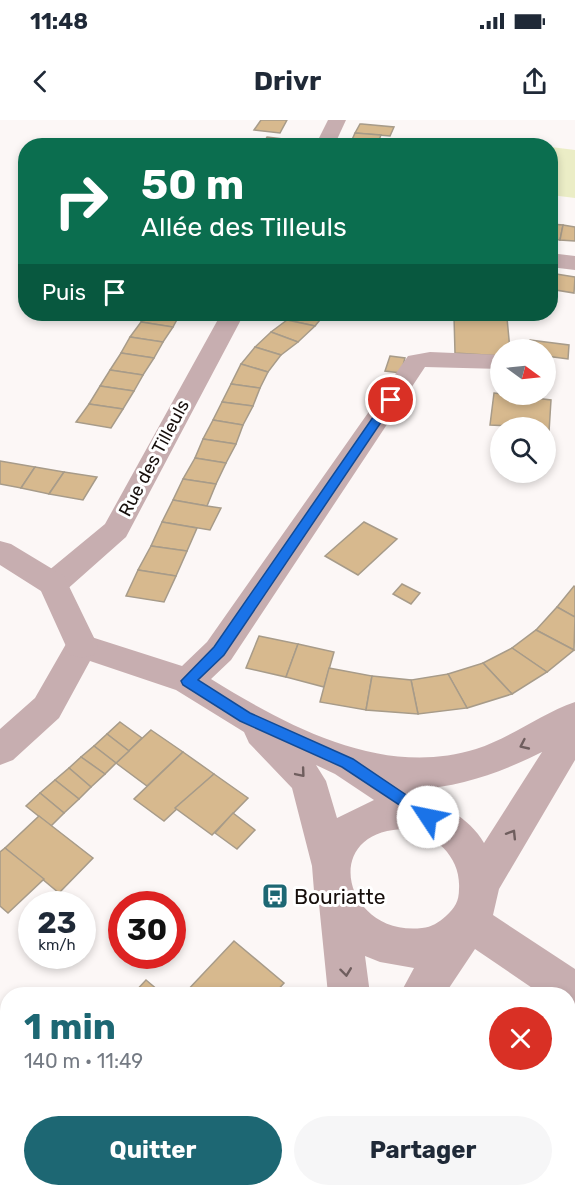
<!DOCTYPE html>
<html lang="fr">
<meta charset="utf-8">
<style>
:root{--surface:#fff;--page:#f6f6f7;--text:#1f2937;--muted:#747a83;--accent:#1d6773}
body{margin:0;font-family:Rubik,sans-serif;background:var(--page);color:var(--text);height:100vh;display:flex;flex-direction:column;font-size:22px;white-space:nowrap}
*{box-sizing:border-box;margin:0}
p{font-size:20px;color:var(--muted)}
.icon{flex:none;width:33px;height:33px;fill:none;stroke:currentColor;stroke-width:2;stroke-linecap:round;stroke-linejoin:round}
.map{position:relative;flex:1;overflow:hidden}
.sheet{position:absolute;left:0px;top:867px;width:576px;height:210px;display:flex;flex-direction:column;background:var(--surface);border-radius:24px 24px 0 0;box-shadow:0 3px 9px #0003}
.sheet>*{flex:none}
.top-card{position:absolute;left:18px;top:18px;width:540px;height:183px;border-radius:24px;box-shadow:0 3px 9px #0003;background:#0b6e4f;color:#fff;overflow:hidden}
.needle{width:39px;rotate:105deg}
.controls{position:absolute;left:490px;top:219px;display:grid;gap:12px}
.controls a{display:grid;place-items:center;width:66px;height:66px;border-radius:50%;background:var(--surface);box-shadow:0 3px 9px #0003;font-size:30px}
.speed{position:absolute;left:18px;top:771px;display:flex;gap:12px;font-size:30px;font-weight:700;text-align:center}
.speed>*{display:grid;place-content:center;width:78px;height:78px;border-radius:50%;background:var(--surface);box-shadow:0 3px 9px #0003;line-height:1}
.speed small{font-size:15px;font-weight:400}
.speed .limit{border:9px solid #d22;background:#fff;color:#111}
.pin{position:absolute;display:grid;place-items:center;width:51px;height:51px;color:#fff;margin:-26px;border:3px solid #fff;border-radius:50%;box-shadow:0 2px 6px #0007}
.me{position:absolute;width:66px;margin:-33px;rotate:304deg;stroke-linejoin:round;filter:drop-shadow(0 0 4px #0008)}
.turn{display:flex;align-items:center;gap:21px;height:126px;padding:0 24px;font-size:27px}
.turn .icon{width:78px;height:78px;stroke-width:2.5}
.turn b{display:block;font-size:42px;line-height:51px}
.then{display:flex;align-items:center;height:57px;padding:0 24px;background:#0003;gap:12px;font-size:22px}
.round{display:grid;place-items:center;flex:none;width:63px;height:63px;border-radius:32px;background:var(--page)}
.head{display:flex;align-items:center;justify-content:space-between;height:102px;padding:0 24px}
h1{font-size:36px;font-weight:700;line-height:45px;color:var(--accent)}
.cta{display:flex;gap:12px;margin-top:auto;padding:12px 24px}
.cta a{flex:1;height:69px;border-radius:36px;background:var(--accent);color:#fff;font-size:24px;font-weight:700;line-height:69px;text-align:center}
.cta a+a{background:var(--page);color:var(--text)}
.status{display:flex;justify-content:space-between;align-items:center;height:42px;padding:0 30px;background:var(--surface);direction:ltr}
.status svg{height:16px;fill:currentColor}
header{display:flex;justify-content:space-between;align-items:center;height:78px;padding:0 24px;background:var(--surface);font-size:27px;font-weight:700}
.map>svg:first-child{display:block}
.green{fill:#ebedc6}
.building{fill:#d7b98e;stroke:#a79b89;stroke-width:1.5}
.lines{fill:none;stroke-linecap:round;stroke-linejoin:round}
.minor{fill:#c7aeb0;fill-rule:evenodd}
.tertiary{fill:#c7aeb0;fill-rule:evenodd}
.oneway{stroke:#6f5e5e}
.route{fill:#1a73e8;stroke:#114b97;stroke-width:1.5}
.labels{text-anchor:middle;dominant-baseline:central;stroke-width:6;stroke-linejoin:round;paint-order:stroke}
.street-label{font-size:18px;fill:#170f0c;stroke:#fff}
.near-poi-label{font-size:21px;fill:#170f0c;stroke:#fff;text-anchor:start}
</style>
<div class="status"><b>11:48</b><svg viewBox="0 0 49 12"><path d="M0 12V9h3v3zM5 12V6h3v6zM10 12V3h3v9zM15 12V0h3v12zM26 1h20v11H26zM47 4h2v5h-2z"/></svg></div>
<header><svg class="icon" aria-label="back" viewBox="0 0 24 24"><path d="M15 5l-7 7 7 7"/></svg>Drivr<svg class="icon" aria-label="share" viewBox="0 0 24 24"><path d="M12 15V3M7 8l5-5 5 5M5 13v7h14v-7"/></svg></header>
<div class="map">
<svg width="575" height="1077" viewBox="0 0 575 1077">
<rect width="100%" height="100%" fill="#fcf7f6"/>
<polygon class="green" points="551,27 575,30 575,78 551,75"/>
<g class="building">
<polygon points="261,0 287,0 280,13 254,10"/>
<polygon points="360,4 362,4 394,7 390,16 355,13"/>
<polygon points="355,13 381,15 377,25 351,22"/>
<polygon points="267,17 292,20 289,26 262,26"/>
<polygon points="550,104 563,105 560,120 550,118"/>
<polygon points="563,105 575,107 575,121 560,120"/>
<polygon points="550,153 575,157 574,173 550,169"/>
<polygon points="146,194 180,194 173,207 141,202"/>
<polygon points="292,194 325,194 315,206 287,200"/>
<polygon points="454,196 507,198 510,230 501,230 501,236 455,233"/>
<polygon points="287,200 315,206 298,222 271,212"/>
<polygon points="141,202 173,207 163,222 130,217"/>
<polygon points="271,212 298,222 281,235 255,227"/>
<polygon points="130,217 163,222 154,238 121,233"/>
<polygon points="530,220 569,225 568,239 546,236 546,230 528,230"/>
<polygon points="255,227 281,235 268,252 241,244"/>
<polygon points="121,233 154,238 143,255 110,250"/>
<polygon points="390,236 405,238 401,253 385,251"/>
<polygon points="241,244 268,252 260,268 231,264"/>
<polygon points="110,250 143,255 134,271 100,266"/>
<polygon points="231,264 260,268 253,286 222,282"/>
<polygon points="100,266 134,271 123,289 89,284"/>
<polygon points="494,273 551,280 549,312 546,312 546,308 490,305"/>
<polygon points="222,282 253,286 243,305 213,300"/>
<polygon points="89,284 123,289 111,308 76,302"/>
<polygon points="213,300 243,305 236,324 203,319"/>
<polygon points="203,319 236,324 226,343 195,338"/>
<polygon points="195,338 226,343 216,364 183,359"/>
<polygon points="0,341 35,347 21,368 0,364"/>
<polygon points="35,347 64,352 49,374 21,368"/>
<polygon points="64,352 97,357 83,380 49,374"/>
<polygon points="183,359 216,364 207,386 173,380"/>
<polygon points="173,380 207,386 221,388 210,410 162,402"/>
<polygon points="162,402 197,408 187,431 151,426"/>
<polygon points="364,402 397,419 358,455 325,436"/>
<polygon points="151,426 187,431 176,456 138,450"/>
<polygon points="138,450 176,456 164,482 126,476"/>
<polygon points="402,464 420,473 411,484 393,474"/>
<polygon points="574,466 575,467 575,497 557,487"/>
<polygon points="557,487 575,497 574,530 536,510"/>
<polygon points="536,510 574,530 547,552 512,528"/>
<polygon points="259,516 298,524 286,557 246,548"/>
<polygon points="298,524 334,532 324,567 286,557"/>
<polygon points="512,528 547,552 512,574 483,543"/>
<polygon points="483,543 512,574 467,588 448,554"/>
<polygon points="329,548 372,556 366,590 320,582"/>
<polygon points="448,554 467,588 418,594 411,560"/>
<polygon points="372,556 411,560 418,594 366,590"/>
<polygon points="120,602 142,618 129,631 107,614"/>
<polygon points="151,610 183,632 147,666 116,643"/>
<polygon points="107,614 129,631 116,643 94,626"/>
<polygon points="94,626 116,643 105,654 81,637"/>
<polygon points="183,632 214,654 164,701 134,679"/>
<polygon points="81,637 105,654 91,667 69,648"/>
<polygon points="69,648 91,667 79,679 55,660"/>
<polygon points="214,654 248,678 212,715 175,688"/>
<polygon points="55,660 79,679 64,693 40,673"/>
<polygon points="40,673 64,693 51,706 26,686"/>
<polygon points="233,693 255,710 237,729 215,713"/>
<polygon points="39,696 93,738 59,773 5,728"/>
<polygon points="5,728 44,759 8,793 0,786 0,732"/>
<polygon points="234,821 284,863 274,874 184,874"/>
<polygon points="146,860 159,871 155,874 133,874"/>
<polygon points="568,942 575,947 575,981 568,991"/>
<polygon points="568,996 575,1001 575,1009 568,1020"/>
<polygon points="568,1058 575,1064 575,1077 551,1077 542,1070 568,1070"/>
<polygon points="37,1070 125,1070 119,1077 30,1077"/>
<polygon points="125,1070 135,1070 136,1071 132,1077 119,1077"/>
<polygon points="406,1070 436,1070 442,1074 445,1070 537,1070 532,1077 402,1077"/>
</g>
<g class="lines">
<g class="minor">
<polygon points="328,0 346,0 334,26 315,26"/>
<polygon points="550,133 575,136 575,150 550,147"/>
<polygon points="221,194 244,194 126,417 64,472 53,475 42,472 38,464 42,456 105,404"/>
<path d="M430 232 501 235V249L425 247 231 540 211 559C289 607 383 658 476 629 511 618 540 594 575 582V640L499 769 493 795 575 849V894L568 891V874H541L475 829 445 874H400L414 848 380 842 365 836 370 874H328L319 784 314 771 312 746 292 668 249 623 244 612 176 570 90 541 59 598 13 640 0 645V609L35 578 70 517 82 514 182 546 207 522 408 236ZM542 632 484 723C469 697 441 685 416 669 461 667 502 652 542 632ZM316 645 335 654 374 680 337 698 326 661ZM407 709C436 715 461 737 459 769 459 781 455 788 446 796 438 803 432 807 422 808 344 817 317 709 407 709Z"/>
<polygon points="240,1070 291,1070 288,1077 237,1077"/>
</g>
<polygon class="tertiary" points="0,421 11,424 64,456 98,526 94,535 82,538 70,535 41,471 0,445"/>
</g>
<defs><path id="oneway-chevron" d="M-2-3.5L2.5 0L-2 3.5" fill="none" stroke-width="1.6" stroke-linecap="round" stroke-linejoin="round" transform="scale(1.5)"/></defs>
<g class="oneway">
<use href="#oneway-chevron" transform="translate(524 625) rotate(155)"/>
<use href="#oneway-chevron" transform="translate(301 653) rotate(50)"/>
<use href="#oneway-chevron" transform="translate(512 714) rotate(-58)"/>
<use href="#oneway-chevron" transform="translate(346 852) rotate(83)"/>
</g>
<polygon class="route" points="387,277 391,277 396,280 224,535 198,560 250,593 353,639 433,693 436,697 433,702 428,704 342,647 240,601 183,565 181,561 214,527"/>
<defs>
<symbol id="bus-square" viewBox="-11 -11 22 22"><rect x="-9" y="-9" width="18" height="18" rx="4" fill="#1d6773" stroke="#fff"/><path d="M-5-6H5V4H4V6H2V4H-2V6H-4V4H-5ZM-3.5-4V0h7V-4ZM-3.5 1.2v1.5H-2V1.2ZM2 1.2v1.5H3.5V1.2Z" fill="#fff"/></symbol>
</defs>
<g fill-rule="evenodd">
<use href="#bus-square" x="260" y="761" width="30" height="30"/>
</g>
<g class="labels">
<g class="street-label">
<text transform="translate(154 338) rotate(-62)">Rue des Tilleuls</text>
</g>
<g class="near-poi-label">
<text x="294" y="776">Bouriatte</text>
</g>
</g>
</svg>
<div class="controls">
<a><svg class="needle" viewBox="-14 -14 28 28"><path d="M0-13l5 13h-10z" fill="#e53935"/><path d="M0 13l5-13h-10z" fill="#747a83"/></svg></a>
<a><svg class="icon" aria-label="search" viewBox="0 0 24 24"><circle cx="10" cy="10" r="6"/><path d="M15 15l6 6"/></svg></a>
</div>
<div class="speed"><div>23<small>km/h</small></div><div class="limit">30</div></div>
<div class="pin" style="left:391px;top:280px;background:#d93025"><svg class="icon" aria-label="arrive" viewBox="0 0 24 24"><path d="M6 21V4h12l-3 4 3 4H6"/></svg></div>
<svg class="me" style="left:428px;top:697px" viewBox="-20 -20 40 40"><circle r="19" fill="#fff"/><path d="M0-13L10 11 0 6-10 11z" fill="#1a73e8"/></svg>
<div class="top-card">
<div class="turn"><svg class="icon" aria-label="right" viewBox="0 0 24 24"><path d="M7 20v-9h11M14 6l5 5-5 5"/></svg><div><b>50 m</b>Allée des Tilleuls</div></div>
<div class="then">Puis<svg class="icon" aria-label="arrive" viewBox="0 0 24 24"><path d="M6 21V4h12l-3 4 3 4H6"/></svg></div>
</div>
<section class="sheet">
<div class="head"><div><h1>1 min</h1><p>140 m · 11:49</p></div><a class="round" style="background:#d93025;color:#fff"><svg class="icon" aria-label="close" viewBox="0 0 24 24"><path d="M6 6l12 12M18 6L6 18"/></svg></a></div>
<div class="cta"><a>Quitter</a><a>Partager</a></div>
</section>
</div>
